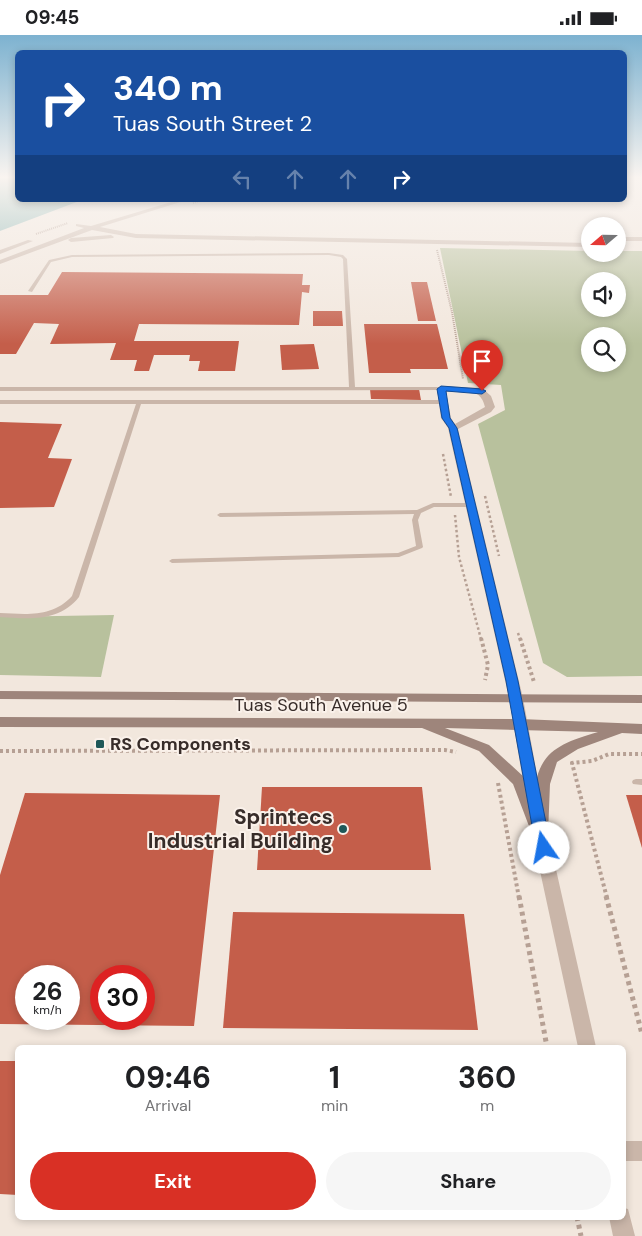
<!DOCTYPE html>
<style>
:root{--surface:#fff;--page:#f6f6f6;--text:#202124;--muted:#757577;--accent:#d93025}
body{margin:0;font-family:"DM Sans",sans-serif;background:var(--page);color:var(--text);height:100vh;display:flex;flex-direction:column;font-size:19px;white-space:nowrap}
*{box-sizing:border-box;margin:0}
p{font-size:16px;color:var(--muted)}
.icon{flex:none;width:28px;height:28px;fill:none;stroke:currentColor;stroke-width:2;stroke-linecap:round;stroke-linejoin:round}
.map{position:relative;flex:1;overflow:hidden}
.details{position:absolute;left:15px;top:1010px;width:611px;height:175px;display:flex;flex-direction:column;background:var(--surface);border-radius:8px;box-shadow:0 2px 8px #0003}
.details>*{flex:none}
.banner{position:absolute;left:15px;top:15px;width:612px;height:152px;border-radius:8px;box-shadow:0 2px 8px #0003;background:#1a4fa0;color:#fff;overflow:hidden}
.needle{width:32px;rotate:250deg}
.buttons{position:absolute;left:581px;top:182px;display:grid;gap:10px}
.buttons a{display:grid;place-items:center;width:45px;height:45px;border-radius:50%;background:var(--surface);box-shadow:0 2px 8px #0003;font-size:25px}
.speed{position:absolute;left:15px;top:930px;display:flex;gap:10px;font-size:25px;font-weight:700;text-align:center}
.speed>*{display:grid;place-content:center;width:65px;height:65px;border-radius:50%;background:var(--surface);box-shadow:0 2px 8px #0003;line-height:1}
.speed small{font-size:12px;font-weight:400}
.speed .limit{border:8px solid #d22;background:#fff;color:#111}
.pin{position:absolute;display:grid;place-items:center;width:42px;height:42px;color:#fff;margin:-51px -21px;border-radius:50% 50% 50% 0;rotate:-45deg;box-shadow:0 0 5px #0007}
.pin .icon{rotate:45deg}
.me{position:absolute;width:55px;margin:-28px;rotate:348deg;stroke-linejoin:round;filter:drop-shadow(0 0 4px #0008)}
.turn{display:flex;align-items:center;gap:18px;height:105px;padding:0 15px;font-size:22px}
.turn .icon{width:65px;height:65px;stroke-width:2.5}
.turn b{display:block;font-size:35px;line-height:42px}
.lanes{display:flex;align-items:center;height:48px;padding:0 15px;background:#0003;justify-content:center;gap:25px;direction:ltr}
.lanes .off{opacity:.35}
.eta{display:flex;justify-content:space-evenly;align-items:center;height:85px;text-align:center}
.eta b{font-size:30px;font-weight:700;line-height:35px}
.cta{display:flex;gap:10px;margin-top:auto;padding:10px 15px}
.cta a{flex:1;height:58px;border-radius:30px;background:var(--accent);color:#fff;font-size:20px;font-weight:700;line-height:58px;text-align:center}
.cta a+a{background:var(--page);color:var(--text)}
.status{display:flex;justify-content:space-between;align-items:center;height:35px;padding:0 25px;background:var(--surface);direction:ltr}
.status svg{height:14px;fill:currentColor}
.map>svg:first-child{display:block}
.green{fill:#b8c19d;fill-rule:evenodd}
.water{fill:#7dafad}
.building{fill:#c45e4a;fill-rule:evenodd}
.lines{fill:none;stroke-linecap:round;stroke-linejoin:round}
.path-far3{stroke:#b6a094;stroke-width:2;stroke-dasharray:1 1;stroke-linecap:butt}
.path-far2{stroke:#b6a094;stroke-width:2.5;stroke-dasharray:2.5 2.5;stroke-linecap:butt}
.path-far1{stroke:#b6a094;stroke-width:4;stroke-dasharray:3 3;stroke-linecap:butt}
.path{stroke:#b6a094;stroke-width:5;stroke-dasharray:4 4;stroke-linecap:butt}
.service{fill:#cab6a9;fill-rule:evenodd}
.minor{fill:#cab6a9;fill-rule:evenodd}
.tertiary{fill:#cab6a9;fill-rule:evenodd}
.secondary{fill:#9e857b;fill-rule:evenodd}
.route{fill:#1a73e8;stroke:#114b97}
.poi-dot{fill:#1f5858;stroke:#faf1ea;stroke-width:2}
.labels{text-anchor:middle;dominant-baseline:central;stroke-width:4;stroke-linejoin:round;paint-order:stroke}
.street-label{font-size:18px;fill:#372c29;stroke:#faf1ea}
.poi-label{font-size:18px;font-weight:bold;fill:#372c29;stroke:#faf1ea;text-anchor:start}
.near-poi-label{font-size:21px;font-weight:bold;fill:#372c29;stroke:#faf1ea;text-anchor:end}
</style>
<div class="status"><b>09:45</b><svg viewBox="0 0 49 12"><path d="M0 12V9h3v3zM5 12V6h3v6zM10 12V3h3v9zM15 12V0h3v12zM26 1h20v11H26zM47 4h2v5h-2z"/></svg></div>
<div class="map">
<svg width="642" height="1201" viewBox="0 0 642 1201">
<rect width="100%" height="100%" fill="#f2e7dd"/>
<g class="green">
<path d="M440 213 590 216V219H618V216H642V641L567 642 543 628 478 389 505 375 501 350 468 348ZM590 246H618V274H590ZM590 301H618V329H590Z"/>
<polygon points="114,580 101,642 0,640 0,582"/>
</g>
<polygon class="water" points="0,141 17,141 18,165 82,165 0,196"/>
<g class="building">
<polygon points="62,237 303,239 302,250 310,250 309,258 302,257 299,290 139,289 134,306 239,306 235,336 198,336 200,326 189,326 190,320 154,320 149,336 134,336 137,325 110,325 116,308 50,309 59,289 34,288 16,319 0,319 0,260 48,260"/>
<polygon points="411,247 427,247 436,286 418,286"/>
<polygon points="313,276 342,276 343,291 313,291"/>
<polygon points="364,289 437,289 448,334 410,334 411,338 369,338"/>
<polygon points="314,309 319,334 282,335 280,310"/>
<polygon points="370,354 419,354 421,365 371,364"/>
<polygon points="0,387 62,389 48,423 72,424 54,472 0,473"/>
<polygon points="262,752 422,752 431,835 257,835"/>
<path d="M25 758 220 760 194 991 0 989V840ZM26 941H69V984H26ZM101 941H144V984H101Z"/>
<polygon points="626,760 642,760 642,813"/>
<polygon points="233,877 464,879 478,995 223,993"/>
<polygon points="0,1026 18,1026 18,1160 0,1159"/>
</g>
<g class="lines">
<g class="path-far3">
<polyline points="193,168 203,165"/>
<polyline points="36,199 68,188"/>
<polyline points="437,215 452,277 463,344"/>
</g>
<g class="path-far2">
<polyline points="443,419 451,462"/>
<polyline points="485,461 499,521"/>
<polyline points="455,480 459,522 481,604"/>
<polyline points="518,598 520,604"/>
</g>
<g class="path-far1">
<polyline points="481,603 488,630 485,645"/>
<polyline points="520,603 534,647"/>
<polyline points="0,716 445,715 456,717"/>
<polyline points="498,748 519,863"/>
<polyline points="607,863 572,728 592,726 609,719 642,719"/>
</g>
<g class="path">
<polyline points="519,861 547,1012"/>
<polyline points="606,861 642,999"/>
<polyline points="577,1182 581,1201"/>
</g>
<g class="service">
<polygon points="329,218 343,220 347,224 355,352 441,352 444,354 443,355 0,356 0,352 349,352 343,224 341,222 329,220 72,222 51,227 32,257 28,256 49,225 72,220"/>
<path d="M0 365H443L446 367 443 369H141L79 562C59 587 29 584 0 582V578C26 579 52 583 72 561L136 369H0Z"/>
<polygon points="433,468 471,468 474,470 471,472 434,472 421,478 418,485 423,512 422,513 399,522 172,528 169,526 172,524 398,518 416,511 412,485 414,479 220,482 217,480 220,478 417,475"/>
<polygon points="636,744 642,744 642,750 633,749 632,747 633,745"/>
</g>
<g class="minor">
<path d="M441 351 482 353 491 361 495 372 491 377 458 394 523 663 548 799 596 1012H578L532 799 509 663 448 393 441 383 437 354ZM446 357C464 357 480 351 485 372L455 389 451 383Z"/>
<rect x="624" y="1106" width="18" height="20"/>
<polygon points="624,1173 628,1174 635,1201 613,1201 609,1182 624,1182"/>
</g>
<g class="tertiary">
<polygon points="178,165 187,165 100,192 136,199 590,208 590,212 136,203 92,195 0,229 0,225 84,193 76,191 76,189 91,191"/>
<polygon points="111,200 114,202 113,203 71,207 68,205 71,203"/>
<rect x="618" y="202" width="24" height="4"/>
<polygon points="28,205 33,206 0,219 0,215"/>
</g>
<g class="secondary">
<polygon points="0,656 642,660 642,668 0,664"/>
<path d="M0 682 520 684 642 689V699L622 698 578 714 557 727 550 749 548 799 545 803 540 805 535 803 532 799 513 749 479 716 422 693 0 692ZM445 693 598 697C557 709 536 718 534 764L524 742 489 710Z"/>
</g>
</g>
<linearGradient id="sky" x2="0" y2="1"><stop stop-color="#7db2d0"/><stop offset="0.46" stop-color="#f9f4f0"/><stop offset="1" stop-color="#f9f4f0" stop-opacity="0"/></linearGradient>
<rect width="642" height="309" fill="url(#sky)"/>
<polygon class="route" points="441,351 482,354 486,356 482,359 446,356 450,383 457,393 518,646 551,813 549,817 544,819 539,817 536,813 506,646 449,393 442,383 437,354"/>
<g class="poi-dot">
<rect x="95" y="704" width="10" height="10" rx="2.5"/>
<circle cx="343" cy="794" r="5"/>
</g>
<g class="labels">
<g class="street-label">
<text x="321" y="670">Tuas South Avenue 5</text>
</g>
<g class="poi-label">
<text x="110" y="709">RS Components</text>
</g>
<g class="near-poi-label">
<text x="333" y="782">Sprintecs<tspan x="333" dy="24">Industrial Building</tspan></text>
</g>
</g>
</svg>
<div class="buttons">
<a><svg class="needle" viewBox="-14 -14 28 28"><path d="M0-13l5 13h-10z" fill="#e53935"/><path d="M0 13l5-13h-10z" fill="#757577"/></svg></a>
<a><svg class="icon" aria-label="sound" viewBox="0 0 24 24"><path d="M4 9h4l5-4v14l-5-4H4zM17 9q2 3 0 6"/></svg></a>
<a><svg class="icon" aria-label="search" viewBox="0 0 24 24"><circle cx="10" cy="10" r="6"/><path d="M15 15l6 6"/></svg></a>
</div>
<div class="speed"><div>26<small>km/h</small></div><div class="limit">30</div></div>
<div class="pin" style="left:482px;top:356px;background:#d93025"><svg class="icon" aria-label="arrive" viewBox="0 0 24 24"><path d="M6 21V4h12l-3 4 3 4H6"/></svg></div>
<svg class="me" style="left:544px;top:813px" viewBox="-20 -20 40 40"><circle r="19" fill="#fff"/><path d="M0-13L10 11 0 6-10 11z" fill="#1a73e8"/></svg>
<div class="banner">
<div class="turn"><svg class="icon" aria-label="right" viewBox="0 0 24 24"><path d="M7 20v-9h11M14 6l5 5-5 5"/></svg><div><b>340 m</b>Tuas South Street 2</div></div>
<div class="lanes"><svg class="icon off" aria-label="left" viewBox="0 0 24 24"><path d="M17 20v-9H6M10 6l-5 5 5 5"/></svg><svg class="icon off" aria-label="ahead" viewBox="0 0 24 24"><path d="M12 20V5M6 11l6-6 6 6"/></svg><svg class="icon off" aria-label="ahead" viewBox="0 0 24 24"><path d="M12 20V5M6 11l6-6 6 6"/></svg><svg class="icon" aria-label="right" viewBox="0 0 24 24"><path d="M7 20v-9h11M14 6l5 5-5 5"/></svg></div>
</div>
<section class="details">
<div class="eta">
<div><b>09:46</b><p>Arrival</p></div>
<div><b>1</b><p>min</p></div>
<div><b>360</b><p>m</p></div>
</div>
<div class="cta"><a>Exit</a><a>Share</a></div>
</section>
</div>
